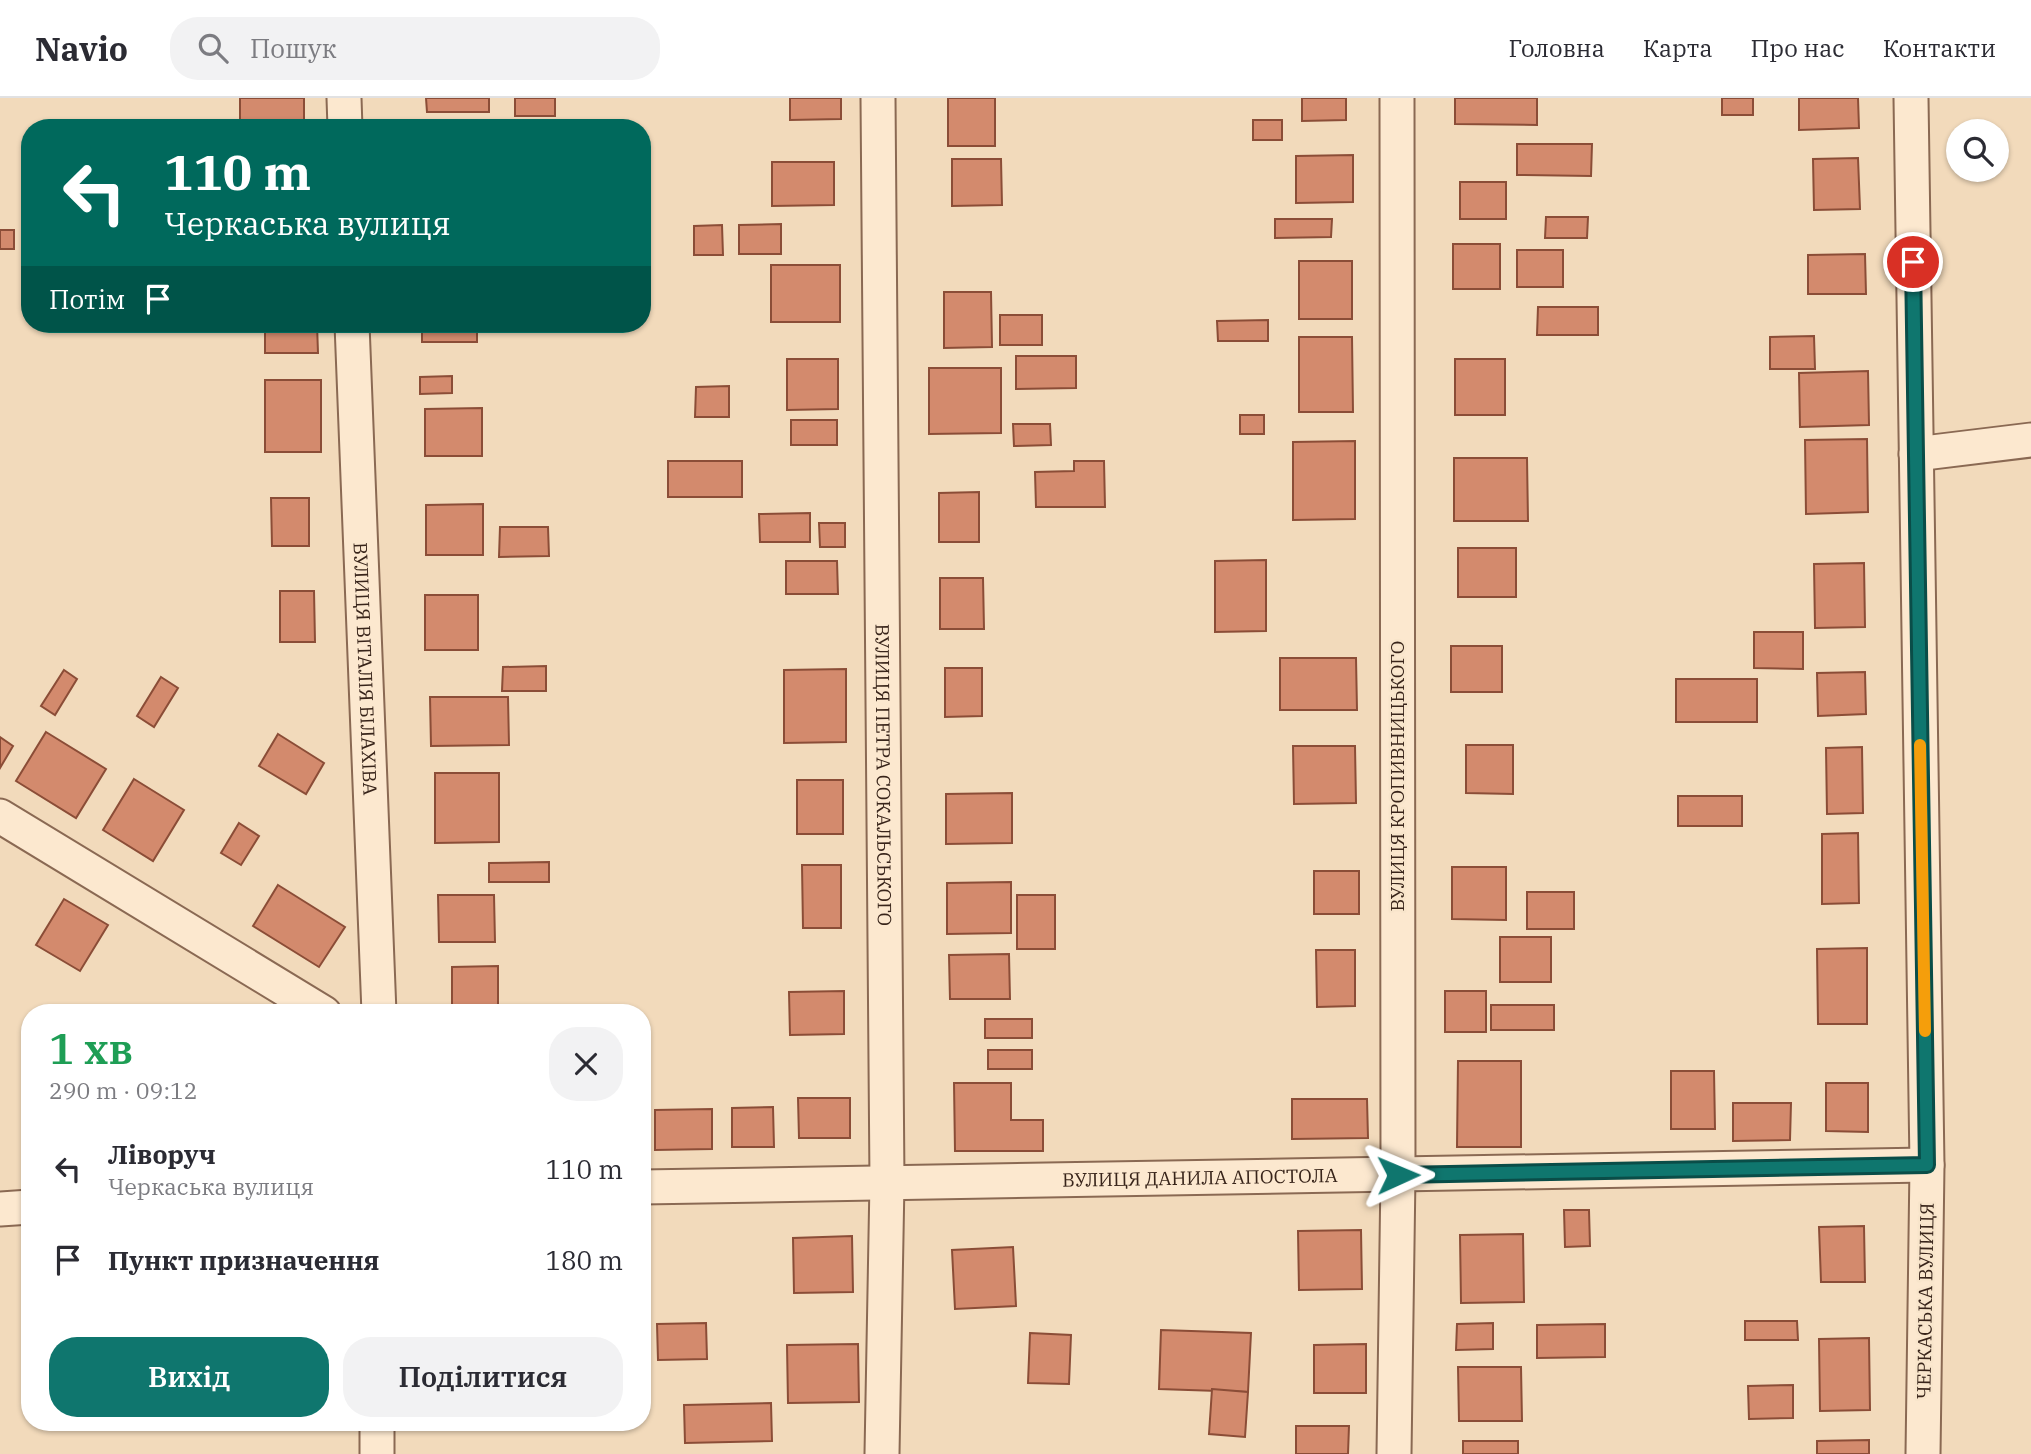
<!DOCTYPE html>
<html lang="uk">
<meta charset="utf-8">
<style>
:root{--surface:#fff;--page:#f2f2f3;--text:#2b2b33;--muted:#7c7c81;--line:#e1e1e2;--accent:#0f766e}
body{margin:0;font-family:"IBM Plex Serif",serif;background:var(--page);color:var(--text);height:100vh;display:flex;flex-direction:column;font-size:26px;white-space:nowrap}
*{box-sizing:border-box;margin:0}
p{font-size:23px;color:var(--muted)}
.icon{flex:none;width:38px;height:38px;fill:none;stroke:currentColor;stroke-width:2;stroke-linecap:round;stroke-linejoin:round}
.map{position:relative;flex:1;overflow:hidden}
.panel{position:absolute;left:21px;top:906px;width:630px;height:427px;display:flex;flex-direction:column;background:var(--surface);border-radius:28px;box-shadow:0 2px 5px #0004}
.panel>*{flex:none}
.hud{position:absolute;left:21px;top:21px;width:630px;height:214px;border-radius:28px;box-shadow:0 2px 5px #0004;background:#00695c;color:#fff;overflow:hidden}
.fabs{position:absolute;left:1946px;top:21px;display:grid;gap:14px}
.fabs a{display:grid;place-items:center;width:63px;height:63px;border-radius:50%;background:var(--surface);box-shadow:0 2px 5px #0004;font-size:35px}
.pin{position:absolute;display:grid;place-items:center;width:60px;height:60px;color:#fff;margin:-30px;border:4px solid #fff;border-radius:50%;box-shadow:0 2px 7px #0007}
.me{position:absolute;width:77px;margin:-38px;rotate:89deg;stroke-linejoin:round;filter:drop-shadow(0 0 5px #0008)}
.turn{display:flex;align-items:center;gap:24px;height:147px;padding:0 28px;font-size:32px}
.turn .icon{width:91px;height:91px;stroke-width:2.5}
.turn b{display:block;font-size:49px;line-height:60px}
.then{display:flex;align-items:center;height:66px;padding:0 28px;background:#0003;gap:14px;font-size:26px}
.round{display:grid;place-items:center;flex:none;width:74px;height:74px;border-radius:28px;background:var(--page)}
.headline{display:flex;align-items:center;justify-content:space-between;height:119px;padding:0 28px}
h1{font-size:42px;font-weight:600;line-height:52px;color:#1e9e55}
.action{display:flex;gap:14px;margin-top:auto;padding:14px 28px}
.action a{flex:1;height:80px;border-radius:28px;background:var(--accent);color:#fff;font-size:28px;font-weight:600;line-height:80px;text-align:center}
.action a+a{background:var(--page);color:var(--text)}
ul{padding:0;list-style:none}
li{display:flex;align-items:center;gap:21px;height:91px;padding:0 28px}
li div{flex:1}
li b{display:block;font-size:26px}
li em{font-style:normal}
header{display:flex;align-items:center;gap:42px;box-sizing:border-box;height:98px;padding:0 35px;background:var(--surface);border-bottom:2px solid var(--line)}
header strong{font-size:33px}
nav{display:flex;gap:38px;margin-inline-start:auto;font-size:24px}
.search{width:490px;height:63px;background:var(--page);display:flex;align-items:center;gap:18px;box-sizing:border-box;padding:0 24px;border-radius:28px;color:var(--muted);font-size:26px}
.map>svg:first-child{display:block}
.building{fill:#d38a6d;stroke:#8b4d37;stroke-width:2}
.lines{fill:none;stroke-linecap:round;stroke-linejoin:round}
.minor-casing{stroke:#8a6953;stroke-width:37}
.minor{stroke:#fce8cf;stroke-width:33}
.route-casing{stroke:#0a4d48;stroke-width:18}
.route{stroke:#0f766e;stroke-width:12}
.slow{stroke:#f59e0b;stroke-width:12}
.labels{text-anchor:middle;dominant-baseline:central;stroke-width:5;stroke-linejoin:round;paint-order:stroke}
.street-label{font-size:19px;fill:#38241a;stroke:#f8e5cb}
</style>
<header>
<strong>Navio</strong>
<div class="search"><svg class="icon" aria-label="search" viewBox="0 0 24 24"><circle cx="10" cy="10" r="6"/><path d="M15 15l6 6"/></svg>Пошук</div>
<nav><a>Головна</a><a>Карта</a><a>Про нас</a><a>Контакти</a></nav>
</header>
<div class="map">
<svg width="2031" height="1356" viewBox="0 0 2031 1356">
<rect width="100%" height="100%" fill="#f2dabb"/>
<g class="building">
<rect x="240" y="0" width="64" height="30"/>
<polygon points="426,0 489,0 489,14 427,14"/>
<rect x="515" y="0" width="40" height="18"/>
<polygon points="790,0 841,0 841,21 790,22"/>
<rect x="948" y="0" width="47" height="48"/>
<polygon points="1302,0 1346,0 1346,22 1302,23"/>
<polygon points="1455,0 1537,0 1537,27 1455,26"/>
<rect x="1722" y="0" width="31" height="17"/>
<polygon points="1799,0 1858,0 1859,30 1799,32"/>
<rect x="1253" y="22" width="29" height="20"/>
<polygon points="1517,46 1592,46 1591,78 1517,77"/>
<polygon points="1353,57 1353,104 1296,105 1296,58"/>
<polygon points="1858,60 1860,111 1814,112 1813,61"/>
<polygon points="952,61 1001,61 1002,107 952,108"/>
<polygon points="772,64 834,64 834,107 772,108"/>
<rect x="1460" y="84" width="46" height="37"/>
<polygon points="1546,119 1588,119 1587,140 1545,140"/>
<polygon points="1275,121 1332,121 1331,139 1275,140"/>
<polygon points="781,126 781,156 739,156 739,127"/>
<polygon points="722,127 723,157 694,157 694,128"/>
<rect x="0" y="132" width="14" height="19"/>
<rect x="1453" y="146" width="47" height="45"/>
<rect x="1517" y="152" width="46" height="37"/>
<polygon points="1865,156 1866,196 1808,196 1808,157"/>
<rect x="1299" y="163" width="53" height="58"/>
<rect x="771" y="167" width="69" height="57"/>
<polygon points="944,194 991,194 992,249 944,250"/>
<polygon points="1538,209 1598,209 1598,237 1537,237"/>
<rect x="1000" y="217" width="42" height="30"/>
<polygon points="1268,222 1268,243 1218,243 1217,223"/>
<polygon points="265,226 317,226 318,255 265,255"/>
<rect x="422" y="226" width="55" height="18"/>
<polygon points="1814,238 1815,271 1770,271 1770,239"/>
<polygon points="1299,239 1352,239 1353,314 1299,314"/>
<polygon points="1016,258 1076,258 1076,290 1016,291"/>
<polygon points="787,261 838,261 838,311 787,312"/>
<rect x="1455" y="261" width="50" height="56"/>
<polygon points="929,270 1001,270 1001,335 929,336"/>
<polygon points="1868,273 1869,327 1800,329 1799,275"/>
<polygon points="452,278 452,295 420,296 420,279"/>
<rect x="265" y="282" width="56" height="72"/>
<polygon points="729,288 729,319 695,319 696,289"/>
<polygon points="482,310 482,358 425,358 425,311"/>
<rect x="1240" y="317" width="24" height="19"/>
<rect x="791" y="322" width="46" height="25"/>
<polygon points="1013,326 1050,326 1051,347 1014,348"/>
<polygon points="1867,341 1868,414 1806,416 1805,342"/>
<polygon points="1355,343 1355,421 1293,422 1293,344"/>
<polygon points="1454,360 1527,360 1528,423 1454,423"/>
<rect x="668" y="363" width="74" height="36"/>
<polygon points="1074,363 1104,363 1105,409 1036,409 1035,374 1074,373"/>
<polygon points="979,394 979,444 939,444 939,395"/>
<polygon points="271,400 309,400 309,448 272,448"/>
<polygon points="483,406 483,457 426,457 426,407"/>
<polygon points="810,415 810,444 760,444 759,416"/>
<polygon points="819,425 845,425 845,449 820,449"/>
<polygon points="500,429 548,429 549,458 499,459"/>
<rect x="1458" y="450" width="58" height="49"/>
<polygon points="1266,462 1266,533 1215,534 1215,463"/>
<polygon points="786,463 837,463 838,496 786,496"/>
<polygon points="1864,465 1865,529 1815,530 1814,466"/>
<polygon points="940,480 983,480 984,531 940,531"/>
<polygon points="280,493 314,493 315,544 280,544"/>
<rect x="425" y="497" width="53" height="55"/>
<polygon points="1754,534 1803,534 1803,571 1754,570"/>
<rect x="1451" y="548" width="51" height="46"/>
<polygon points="1280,560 1356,560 1357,612 1280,612"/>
<polygon points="546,568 546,593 502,593 503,569"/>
<polygon points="945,570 982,570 982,618 945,619"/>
<polygon points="846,571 846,644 784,645 784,572"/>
<polygon points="64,572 77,581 55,617 41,608"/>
<polygon points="1865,574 1866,616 1818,618 1817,575"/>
<polygon points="161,579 178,590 154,629 137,618"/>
<rect x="1676" y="581" width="81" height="43"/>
<polygon points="430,599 508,599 509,647 431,648"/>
<polygon points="46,634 106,671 76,720 16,683"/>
<polygon points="278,636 324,665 306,696 259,668"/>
<polygon points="0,639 13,648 0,670"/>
<polygon points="1466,647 1513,647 1513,696 1466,695"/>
<polygon points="1293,648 1355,648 1356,705 1294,706"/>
<polygon points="1862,649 1863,715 1827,716 1826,650"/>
<polygon points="435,675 499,675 499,744 435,745"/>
<polygon points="134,681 184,712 153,763 103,732"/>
<rect x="797" y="682" width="46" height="54"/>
<polygon points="1012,695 1012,745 946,746 946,696"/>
<rect x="1678" y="698" width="64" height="30"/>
<polygon points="239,725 259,738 241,767 221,755"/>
<polygon points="1858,735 1859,805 1822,806 1822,736"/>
<polygon points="549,764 549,784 489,784 489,765"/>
<polygon points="802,767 841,767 841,830 803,830"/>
<polygon points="1452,769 1506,769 1506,822 1452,821"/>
<rect x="1314" y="773" width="45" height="43"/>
<polygon points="1011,784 1011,835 947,836 947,785"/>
<polygon points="278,787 345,829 319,869 253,828"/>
<rect x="1527" y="794" width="47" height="37"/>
<polygon points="438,797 494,797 495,844 439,844"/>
<rect x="1017" y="797" width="38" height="54"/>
<polygon points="64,801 108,827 80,873 36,847"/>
<rect x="1500" y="839" width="51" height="45"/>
<polygon points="1867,850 1867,926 1818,926 1817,851"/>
<polygon points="1316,852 1355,852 1355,908 1317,909"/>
<polygon points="1009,856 1010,901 950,901 949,857"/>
<polygon points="498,868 498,915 452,915 452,869"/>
<polygon points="844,893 844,936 790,937 789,894"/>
<rect x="1445" y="893" width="41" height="41"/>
<rect x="1491" y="907" width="63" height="25"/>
<rect x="985" y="921" width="47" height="19"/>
<rect x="988" y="952" width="44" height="19"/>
<polygon points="1458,963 1521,963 1521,1049 1457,1049"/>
<polygon points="1671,973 1714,973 1715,1031 1671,1031"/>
<polygon points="954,985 1011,985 1011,1022 1043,1022 1043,1053 955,1053"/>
<polygon points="1826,985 1868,985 1868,1034 1826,1033"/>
<polygon points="798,1000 850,1000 850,1040 799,1040"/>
<polygon points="1292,1001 1367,1001 1368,1040 1292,1041"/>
<polygon points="1733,1005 1791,1005 1790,1042 1733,1043"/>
<polygon points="773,1009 774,1049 732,1049 732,1010"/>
<polygon points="712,1011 712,1051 655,1052 655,1012"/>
<polygon points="1564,1112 1589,1112 1590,1148 1565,1149"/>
<polygon points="1864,1128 1865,1184 1821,1184 1819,1129"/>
<polygon points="1361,1132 1362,1191 1299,1192 1298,1133"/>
<rect x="642" y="1133" width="2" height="42"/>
<polygon points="1523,1136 1524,1204 1461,1205 1460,1137"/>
<polygon points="852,1138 853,1194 794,1195 793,1140"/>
<polygon points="1013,1149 1016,1208 955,1211 952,1152"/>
<polygon points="1745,1223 1797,1223 1798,1242 1745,1242"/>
<polygon points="706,1225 707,1261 658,1262 657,1226"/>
<polygon points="1493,1225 1493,1251 1456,1252 1457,1226"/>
<polygon points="1605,1226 1605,1259 1537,1260 1537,1227"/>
<polygon points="1161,1232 1251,1235 1248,1294 1159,1291"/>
<polygon points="1030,1235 1071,1237 1069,1286 1028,1285"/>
<polygon points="1869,1240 1870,1312 1820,1313 1819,1241"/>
<polygon points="858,1246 859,1304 788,1305 787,1247"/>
<polygon points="1366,1246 1366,1295 1314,1295 1314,1247"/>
<polygon points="1458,1269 1521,1269 1522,1323 1459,1323"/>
<polygon points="1793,1287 1793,1320 1749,1321 1748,1288"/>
<polygon points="1212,1291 1248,1294 1245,1339 1209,1336"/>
<polygon points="771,1305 772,1343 685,1345 684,1307"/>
<polygon points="442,1325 512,1325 512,1330 442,1332"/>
<polygon points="1296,1328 1349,1328 1348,1356 1296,1356"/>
<polygon points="1869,1342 1869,1356 1817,1356 1817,1343"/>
<rect x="1463" y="1343" width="55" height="13"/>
</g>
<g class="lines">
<defs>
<g id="minor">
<polyline points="344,0 345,30"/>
<path id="s1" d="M878 0 887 1084 882 1356"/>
<polyline points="1911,0 1927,1067 1923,1356"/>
<path id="s2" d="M352 226 379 915"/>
<polyline points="1916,356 2031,342"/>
<polyline points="0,718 324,915"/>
<path id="s3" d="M642 1089 1927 1067"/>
<polyline points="0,1111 30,1109"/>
<polyline points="377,1356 377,1325"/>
<polyline points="1394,1356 1398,1077 1397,0"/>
</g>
</defs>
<use href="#minor" class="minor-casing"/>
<use href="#minor" class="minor"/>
</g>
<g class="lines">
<defs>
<polyline id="route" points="1398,1077 1927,1067 1913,164"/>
</defs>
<use href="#route" class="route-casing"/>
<use href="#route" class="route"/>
<polyline class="slow" points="1920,647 1925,933"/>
</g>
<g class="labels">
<g class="street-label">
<text stroke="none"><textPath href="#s2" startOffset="345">ВУЛИЦЯ ВІТАЛІЯ БІЛАХІВА</textPath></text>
<text stroke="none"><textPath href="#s1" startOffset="677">ВУЛИЦЯ ПЕТРА СОКАЛЬСЬКОГО</textPath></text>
<text transform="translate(1397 678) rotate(-90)">ВУЛИЦЯ КРОПИВНИЦЬКОГО</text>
<text stroke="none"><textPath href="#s3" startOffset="558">ВУЛИЦЯ ДАНИЛА АПОСТОЛА</textPath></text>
<text transform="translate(1925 1203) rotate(-89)">ЧЕРКАСЬКА ВУЛИЦЯ</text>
</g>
</g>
</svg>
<div class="fabs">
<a><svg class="icon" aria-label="search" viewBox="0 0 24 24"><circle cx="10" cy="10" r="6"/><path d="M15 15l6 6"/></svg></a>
</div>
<div class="pin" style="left:1913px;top:164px;background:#d93025"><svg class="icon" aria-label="arrive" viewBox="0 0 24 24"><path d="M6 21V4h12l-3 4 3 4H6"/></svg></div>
<svg class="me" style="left:1398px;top:1077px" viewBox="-20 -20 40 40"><path d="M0-17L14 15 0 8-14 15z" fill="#0f766e" stroke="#fff" stroke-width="4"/></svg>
<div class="hud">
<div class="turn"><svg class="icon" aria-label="left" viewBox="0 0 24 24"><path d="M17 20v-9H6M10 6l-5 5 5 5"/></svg><div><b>110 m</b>Черкаська вулиця</div></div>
<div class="then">Потім<svg class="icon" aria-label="arrive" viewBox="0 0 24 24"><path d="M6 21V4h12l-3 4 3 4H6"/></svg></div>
</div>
<section class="panel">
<div class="headline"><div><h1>1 хв</h1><p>290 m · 09:12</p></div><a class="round"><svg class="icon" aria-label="close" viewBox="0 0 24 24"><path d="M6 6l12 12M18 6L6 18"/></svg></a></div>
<ul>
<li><svg class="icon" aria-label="left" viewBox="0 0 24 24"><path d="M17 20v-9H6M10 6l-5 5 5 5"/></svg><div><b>Ліворуч</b><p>Черкаська вулиця</p></div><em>110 m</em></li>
<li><svg class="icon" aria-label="arrive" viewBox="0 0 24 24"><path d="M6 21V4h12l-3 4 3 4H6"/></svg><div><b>Пункт призначення</b></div><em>180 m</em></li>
</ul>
<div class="action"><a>Вихід</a><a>Поділитися</a></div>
</section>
</div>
